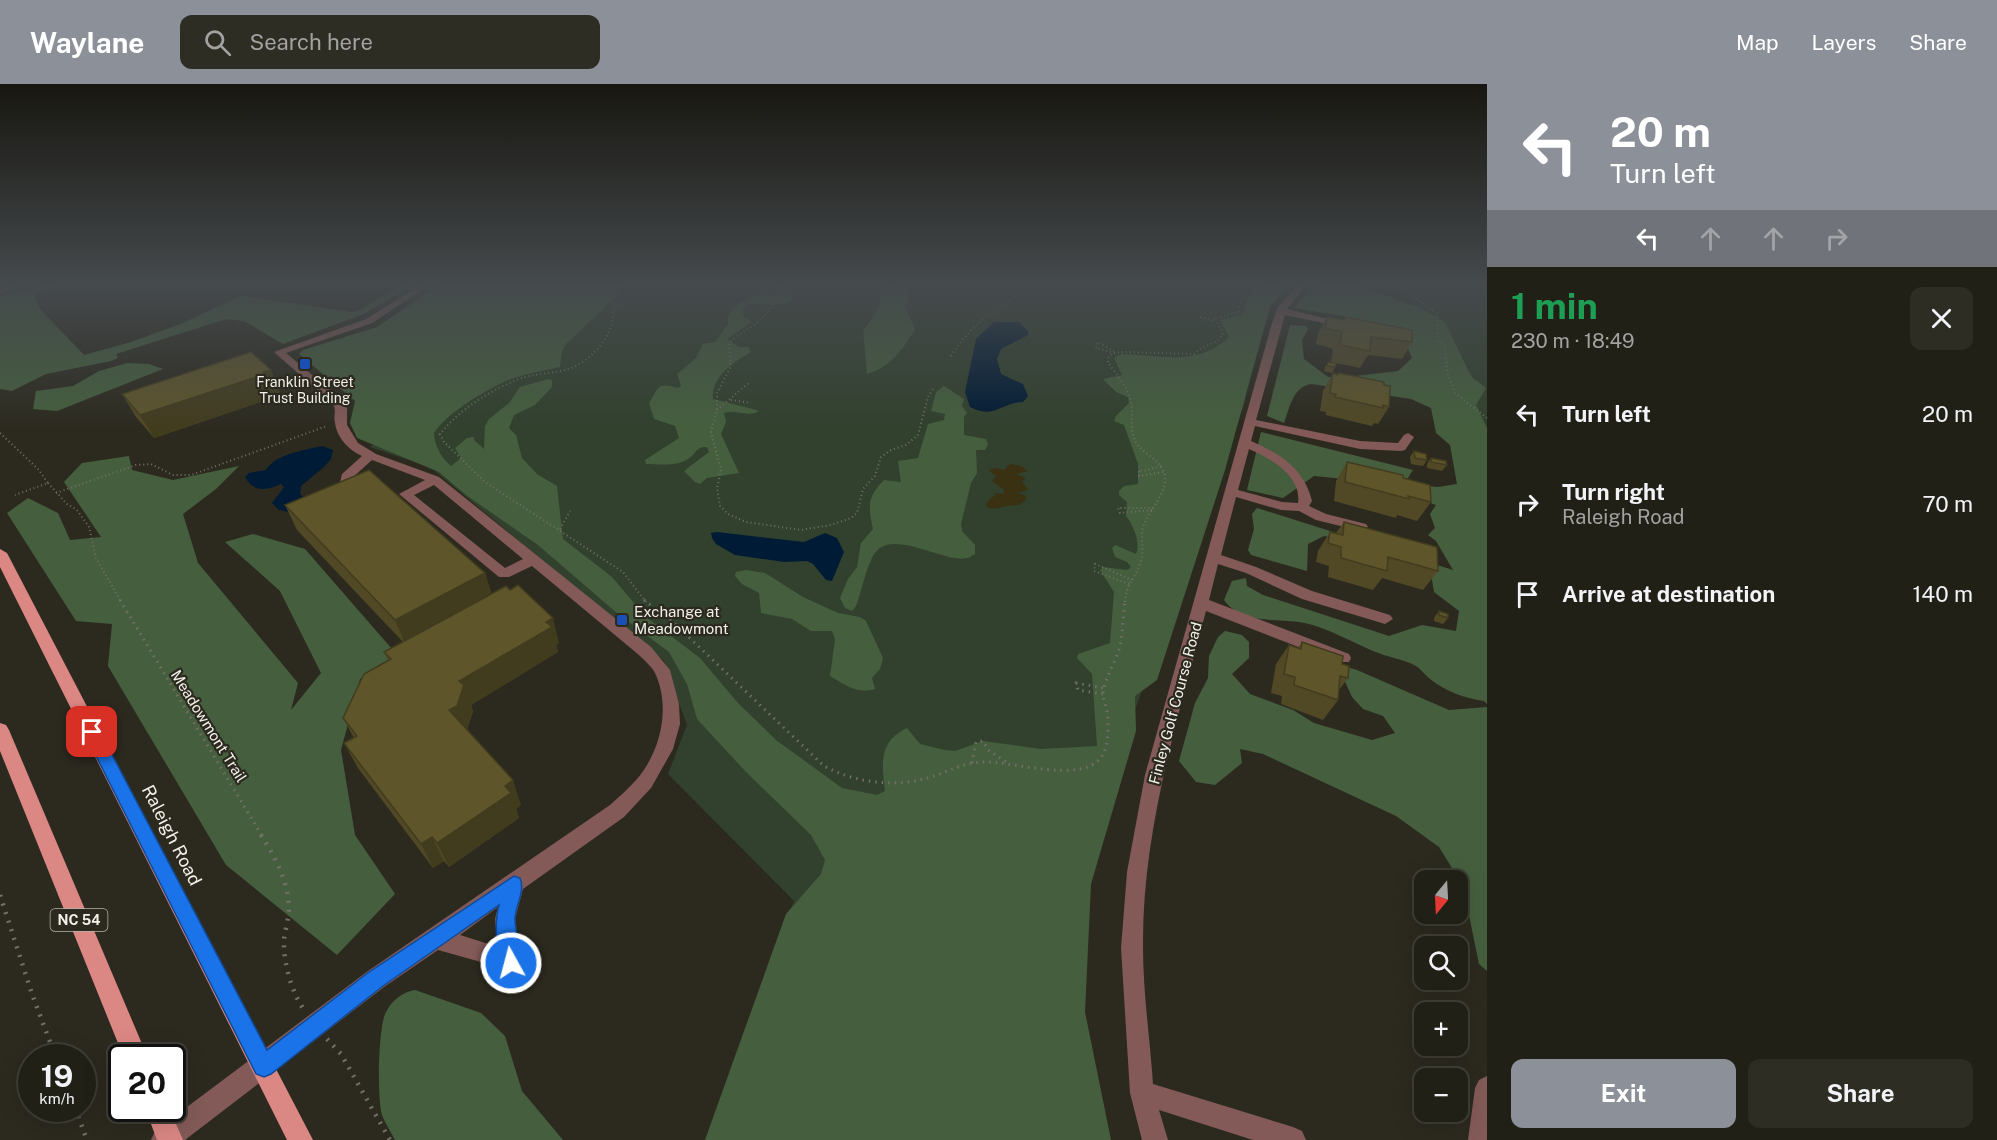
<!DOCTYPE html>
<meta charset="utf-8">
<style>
:root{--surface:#212017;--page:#2d2d24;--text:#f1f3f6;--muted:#a2a3a1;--line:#3e3e36;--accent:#8c9099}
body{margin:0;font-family:"Public Sans",sans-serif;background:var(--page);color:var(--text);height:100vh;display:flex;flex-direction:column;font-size:22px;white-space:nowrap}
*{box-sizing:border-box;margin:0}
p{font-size:20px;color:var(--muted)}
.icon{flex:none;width:33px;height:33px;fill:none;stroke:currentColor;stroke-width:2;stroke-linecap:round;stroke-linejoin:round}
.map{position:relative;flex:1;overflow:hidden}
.panel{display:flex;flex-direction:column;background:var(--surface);width:510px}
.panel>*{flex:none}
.banner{background:#8c9099;color:#fff;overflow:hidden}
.needle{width:39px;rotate:198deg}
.tools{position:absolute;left:1414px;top:786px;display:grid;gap:12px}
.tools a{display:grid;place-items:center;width:54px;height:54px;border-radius:12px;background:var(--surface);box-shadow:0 6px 24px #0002,0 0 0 2px var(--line);font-size:30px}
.speed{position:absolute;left:18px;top:960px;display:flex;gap:12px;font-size:30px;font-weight:700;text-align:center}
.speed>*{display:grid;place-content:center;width:78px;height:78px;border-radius:50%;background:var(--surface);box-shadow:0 6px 24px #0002,0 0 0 2px var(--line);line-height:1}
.speed small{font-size:15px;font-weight:400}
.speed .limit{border:3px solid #111;border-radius:9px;background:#fff;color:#111}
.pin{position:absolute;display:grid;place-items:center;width:51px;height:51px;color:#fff;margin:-26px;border-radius:12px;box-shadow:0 3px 9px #0006}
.me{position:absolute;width:66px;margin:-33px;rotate:353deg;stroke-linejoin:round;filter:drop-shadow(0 0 4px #0008)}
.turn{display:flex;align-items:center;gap:21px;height:126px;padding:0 24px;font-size:27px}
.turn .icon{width:78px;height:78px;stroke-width:2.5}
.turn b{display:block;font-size:42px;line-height:51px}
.lanes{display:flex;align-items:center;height:57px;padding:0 24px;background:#0003;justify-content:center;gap:30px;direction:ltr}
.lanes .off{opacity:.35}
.round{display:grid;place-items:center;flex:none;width:63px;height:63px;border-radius:12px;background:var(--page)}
.headline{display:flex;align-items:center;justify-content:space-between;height:102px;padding:0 24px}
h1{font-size:36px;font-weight:700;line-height:45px;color:#1e9e55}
.primary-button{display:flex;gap:12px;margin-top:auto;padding:12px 24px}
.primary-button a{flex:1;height:69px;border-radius:12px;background:var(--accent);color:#fff;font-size:24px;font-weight:700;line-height:69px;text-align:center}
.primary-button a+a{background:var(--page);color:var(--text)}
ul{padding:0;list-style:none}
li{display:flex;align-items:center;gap:18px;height:90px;padding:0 24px}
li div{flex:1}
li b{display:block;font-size:22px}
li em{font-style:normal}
header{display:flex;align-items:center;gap:36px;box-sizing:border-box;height:84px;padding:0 30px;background:var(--accent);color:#fff}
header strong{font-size:28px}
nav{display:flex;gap:33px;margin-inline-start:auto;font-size:21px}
.search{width:420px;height:54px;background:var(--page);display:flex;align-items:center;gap:15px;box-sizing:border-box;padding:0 21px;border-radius:12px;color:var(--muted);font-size:22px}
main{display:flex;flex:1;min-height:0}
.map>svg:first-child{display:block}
.green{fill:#31412d}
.forest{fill:#455f3e}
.sand{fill:#393111}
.water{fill:#001b35}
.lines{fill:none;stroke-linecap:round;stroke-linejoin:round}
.path-far2{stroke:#727067;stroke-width:2;stroke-dasharray:1 3;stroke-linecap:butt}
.path-far1{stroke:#727067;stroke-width:3;stroke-dasharray:1.5 5;stroke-linecap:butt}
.path{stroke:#727067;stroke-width:4.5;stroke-dasharray:2 7;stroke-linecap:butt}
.minor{fill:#835a58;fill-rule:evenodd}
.major{fill:#db8784;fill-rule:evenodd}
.wall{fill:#514925}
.shaded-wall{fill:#423c1e}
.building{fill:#5e552b;stroke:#423c1e;stroke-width:1.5}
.route{fill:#1a73e8;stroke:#114b97;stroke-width:1.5}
.transit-dot{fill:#1a4fb4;stroke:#2c2a1f;stroke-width:2}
.labels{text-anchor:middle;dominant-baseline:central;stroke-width:4.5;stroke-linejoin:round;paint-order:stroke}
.far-poi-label{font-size:14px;fill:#f1f0e9;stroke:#2c2a1f}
.shield{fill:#2c2a1f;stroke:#b6b5ac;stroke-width:1.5}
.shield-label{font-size:14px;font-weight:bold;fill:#f1f0e9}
.poi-label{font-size:15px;fill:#f1f0e9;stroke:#2c2a1f;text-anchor:start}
.street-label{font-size:15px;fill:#f1f0e9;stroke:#2c2a1f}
.near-street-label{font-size:18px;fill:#f1f0e9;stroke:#2c2a1f}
</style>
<header>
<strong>Waylane</strong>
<div class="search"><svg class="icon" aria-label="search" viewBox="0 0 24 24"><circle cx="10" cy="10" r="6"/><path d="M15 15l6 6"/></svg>Search here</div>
<nav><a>Map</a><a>Layers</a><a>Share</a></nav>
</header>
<main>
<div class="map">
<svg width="1487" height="1056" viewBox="0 0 1487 1056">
<rect width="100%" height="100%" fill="#2c2a1f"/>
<polygon class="green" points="572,199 1487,199 1487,472 1417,232 1409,214 1394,204 1368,200 1344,200 1313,206 1284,205 1273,214 1252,268 1245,318 1130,640 1081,821 775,862 794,817 668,690 687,641 664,577 430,383 370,363"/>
<g class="forest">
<polygon points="50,199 72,199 34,210 40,225 84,271 131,258 183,239 241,212 352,228 360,226 404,199 415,199 366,229 283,260 244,237 226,235 116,270 118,274 111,277 46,290 12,307 0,305 0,213"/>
<path d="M442 199H626L616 213 566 260 562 267 560 283C542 287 523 290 506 297 484 307 447 329 434 349 434 361 442 375 451 382L461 374 455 364 467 354 474 353V356L484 365 485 342 489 335 509 319 520 303 548 295 552 296V303L535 321 514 331 509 344 516 351 522 374 537 390 557 402 563 455 612 493 646 533 700 574 738 619 776 656 842 704 877 711 885 707C882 680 878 658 907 644L920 660 945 666 955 667 983 657 1041 665 1097 662 1092 590 1077 574 1078 570 1110 559 1114 508 1100 486 1103 483 1127 486 1131 483 1127 478 1115 473 1112 464 1115 461 1136 470C1141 458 1133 441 1126 432L1127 418 1119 411V407L1124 402 1138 400V380L1124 341 1114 337 1116 332 1129 319 1128 313 1116 308 1103 295 1122 291 1114 274 1121 270C1161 271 1198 283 1229 253L1220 236 1243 231C1249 203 1260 201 1287 199L1282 209 1270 223 1225 386 1157 596 1135 612 1136 647 1091 800 1085 928 1111 1056H705L786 830 821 790 825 776 811 751 746 688 697 635 687 600 669 568 618 530 538 461 466 411 439 388 357 354 350 339 355 317 299 270 303 266 377 243Z"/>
<path d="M772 199H790L793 215C779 225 764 218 748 220L742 226 744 232 752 238 727 255 739 263H748L751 268C734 278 711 292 713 315L757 326 758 328C745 333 735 325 724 329L726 338 721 350 739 389 707 394 700 400 695 398 684 387 709 368 707 363C696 362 696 370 688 375 676 383 659 380 646 380L645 376 679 354 675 342 654 335 649 319C659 303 657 298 678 304L681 302 677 290 696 274 703 260 715 258 728 240C726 219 753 214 768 206L767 212 773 213 778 205Z"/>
<path d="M880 199H900L902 204 910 211 909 217 905 221 915 246C901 267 892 282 867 290L863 246C874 234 886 215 880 199Z"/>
<path d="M1318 199H1353L1422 225 1445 238 1468 286 1473 294 1486 304 1476 321 1487 344V620L1484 617C1464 614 1445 607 1430 595 1425 591 1421 585 1416 582 1403 575 1387 573 1373 567 1352 558 1331 546 1309 540 1282 533 1243 542 1224 516L1232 497 1246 494 1247 502 1263 511 1389 552 1422 541 1456 547 1459 527 1434 508 1430 483 1354 458 1324 452 1308 460 1307 487 1251 471 1248 466 1254 445 1252 430 1257 424 1453 486 1436 457 1428 451 1435 444 1430 430 1436 421 1366 397 1314 392 1283 414 1247 406 1261 348 1413 386 1404 400 1438 403 1457 400 1450 361 1436 349 1431 324 1411 315 1312 300C1293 302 1290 323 1284 339L1267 332 1290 241 1306 242 1308 245 1302 256 1304 275 1328 293 1338 294 1398 287 1412 274 1401 249 1395 245 1348 233 1294 224Z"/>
<polygon points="127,279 149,280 163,285 57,327 33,325 36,307 73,302 99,287"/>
<path d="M944 302 964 315 962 322 967 329 964 333V351L986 355 988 360 985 366H976L977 389 971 399 961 440 962 447 975 461V470C972 471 970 474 967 474 945 480 889 441 873 472 865 487 862 506 856 522L852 527 845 524 840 514 848 495 857 483 861 459 873 445C868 422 867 413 884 396L901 398 898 377 918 374 928 340 944 336 945 330 931 327 936 308Z"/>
<polygon points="129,372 132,386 173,396 239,382 216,405 183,430 198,479 298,599 291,626 321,589 280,507 225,458 253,450 305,465 392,565 473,543 360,595 341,666 355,751 395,810 337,871 226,781 108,582 112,540 76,537 7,429 28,414 58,429 70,456 101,453 64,398 82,379"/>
<path d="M746 486 765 489 803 513 838 529 860 533 866 537 883 574 880 585 872 594 875 605C857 611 844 600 830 592L835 555 832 547H811L792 535 761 529 759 509 742 500 735 492 736 488Z"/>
<polygon points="1225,547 1242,551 1249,558 1249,574 1232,590 1250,610 1293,626 1314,639 1372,656 1395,649 1383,632 1363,625 1352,613 1337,580 1357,586 1449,626 1487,623 1487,887 1479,880 1463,802 1439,763 1396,732 1263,670 1240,665 1242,679 1215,701 1196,698 1179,677 1195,619 1208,594 1209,572 1218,553"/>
<path d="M415 906 481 929 505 952 522 1007 563 1056H395C391 1048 385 1039 382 1031 377 1014 378 943 386 928 392 916 403 908 415 906Z"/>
</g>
<path class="sand" d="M1011 380 1021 382 1028 387 1016 390 1026 394 1022 397 1028 406 1018 409 1026 412V416L1019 421C1006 420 1000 426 989 424L986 421 990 414 995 412V409L1003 410 1004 406 992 397 996 392 989 386 995 384 1005 386 1007 382Z"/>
<g class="water">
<path d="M994 238H1019L1028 247V251L1001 265 997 275 1001 290 1023 300 1028 312 1023 318C1001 318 996 336 970 323L965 308 976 255Z"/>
<path d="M322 362 333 366 331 375 324 383 301 402 300 410 307 416 294 429 279 426 272 419 284 403 281 400C266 407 253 408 245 393L249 389 266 386C275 370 305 366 322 362Z"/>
<polygon points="717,448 804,458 825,449 837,454 844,468 832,497 826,496 813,480 807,477 784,478 735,471 716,460 712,454 711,449"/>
</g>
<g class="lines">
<g class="path-far2">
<path d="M632 199 630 208 613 227C614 252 592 277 568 285 552 290 535 289 519 295 489 307 460 325 440 350L444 358 485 398 623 488 646 518"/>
<path d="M785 199C776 215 768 232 752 242 743 249 736 251 729 260L731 282 717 309V326L711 348 721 386 717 404 720 422 728 430 746 438 801 446 831 441 851 434 857 429 863 405 875 392 881 373 891 366 906 361 918 351 928 313 933 305"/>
<polyline points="1413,199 1416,214 1437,230 1438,254 1445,264 1447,288 1455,309 1487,334"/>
<polyline points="1214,235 1199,233 1215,238"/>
<polyline points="1115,269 1096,264 1097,258 1116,268"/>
<path d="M951 272C969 244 990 227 1019 211L1022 206 1019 199"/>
<polyline points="731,316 751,319"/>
<polyline points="717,326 750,298"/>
<polyline points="0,349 38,385 48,399 15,411"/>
<polyline points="1161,382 1144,387 1139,386 1139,392 1164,388"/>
<polyline points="48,399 67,420 77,426 89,443 96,474 121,518"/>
<polyline points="56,409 136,381 151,380 173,391 191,391 327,342"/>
<polyline points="1152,426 1120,429 1118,424 1153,424"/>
<polyline points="560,445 570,427"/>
<polyline points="1129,500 1094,487 1095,480 1132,496"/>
<path d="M1125 518C1126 500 1135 495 1140 480 1145 469 1140 454 1143 443 1148 427 1171 406 1164 388 1157 372 1139 369 1134 354 1129 342 1134 331 1131 318 1129 305 1115 289 1108 278V274L1113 269 1124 268 1195 270C1205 257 1219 263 1223 248L1214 235 1239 228 1240 218 1248 202 1267 199"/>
</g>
<g class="path-far1">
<polyline points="120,516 262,752"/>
<path d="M644 516 674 539 824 682C855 699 896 704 931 693 949 687 963 679 983 678 1013 677 1083 701 1102 672 1109 661 1109 641 1107 627 1106 622 1103 615 1103 609 1105 593 1116 578 1120 562 1123 547 1123 531 1125 516"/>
<polyline points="1103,610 1078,606 1076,599 1104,604"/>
<polyline points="972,679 976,658 983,657 988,666 1006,678"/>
</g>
<g class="path">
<path d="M261 751C275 773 288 796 289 824 289 834 285 846 284 856 283 878 292 910 305 927"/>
<polyline points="0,811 32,910 56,974"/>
<polyline points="327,955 341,970 390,1056"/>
<polyline points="75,1024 87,1056"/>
</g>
<g class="minor">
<polygon points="22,199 34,199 0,210 0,204"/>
<path d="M424 199H433L372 239 286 269 342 316 347 324V341L358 359 376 370 439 393 651 563 670 586 679 620 680 640 673 665 651 704 624 733 523 805 515 835 522 879 519 887 511 890 481 878 438 866 384 903 185 1056H151L155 1047 368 887 610 721C619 713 629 704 637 695 661 667 671 623 655 589 652 583 644 576 639 571L532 482 509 493H499L399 410 425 396 372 376 352 394 350 406 355 412 354 415H344L338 407 342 390 362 372C349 366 337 354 335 339 333 331 337 327 333 320L274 268 366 235ZM434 401 523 475 505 484 414 411ZM498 823 495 835 498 863 460 851Z"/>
<path d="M1300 199H1308L1287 225 1348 240 1343 243 1285 231 1256 336 1360 357 1398 359 1404 351 1408 349 1414 353 1405 366 1401 367 1360 365 1255 342 1251 357C1280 370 1304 384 1312 417L1309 422 1326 430 1366 440 1368 443 1361 447 1316 436 1299 427 1281 426 1236 413 1221 471 1256 483 1312 507 1390 531 1393 535 1385 540 1302 515 1246 489 1218 480 1209 516 1349 570 1351 574 1349 578H1337L1206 527C1177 637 1142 748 1143 863 1143 909 1150 955 1153 1000L1293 1043 1302 1047 1306 1056H1253L1159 1026 1168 1056H1142L1130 1009 1121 864 1127 788 1145 691 1272 239 1278 223ZM1249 365C1270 374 1302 392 1298 419L1282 418 1238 406Z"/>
<polygon points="1487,992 1487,1056 1468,1056 1475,1004 1479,996"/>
</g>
<g class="major">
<polygon points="0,465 7,469 313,1056 287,1056 0,483"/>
<polygon points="0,639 6,641 9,646 148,974 124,974 0,667"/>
<polygon points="145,1024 169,1024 183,1056 157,1056"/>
</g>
</g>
<g class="wall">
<polygon points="1327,233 1344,236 1345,233 1412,258 1402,275 1368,271 1360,284 1336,279 1335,283 1332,289 1324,287 1325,283 1328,278 1331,278 1333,265 1316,260 1318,249"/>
<polygon points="271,286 280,309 274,311 275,313 154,354 136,333 122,310"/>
<polygon points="1333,289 1338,290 1339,289 1389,323 1378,340 1374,339 1372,342 1326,331 1326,328 1320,327 1323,307"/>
<polygon points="1414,367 1427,376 1423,382 1411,380 1410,373"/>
<polygon points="1431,374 1447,381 1442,387 1427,384 1427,380"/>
<polygon points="1347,378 1403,394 1431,418 1417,437 1397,431 1396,434 1334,417 1336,397"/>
<polygon points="285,421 485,489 491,509 559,559 556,561 558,568 471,621 473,627 467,646 521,721 516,725 519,734 449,783 444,777 433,784 358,684 344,659 354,654 343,634 388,577 384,568 403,558 297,446"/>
<polygon points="1344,438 1438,487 1423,506 1382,494 1373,506 1328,493 1329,482 1316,478 1318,467 1330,448 1336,449"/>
<polygon points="1439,527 1448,534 1443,540 1434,537 1434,534"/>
<polygon points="1302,558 1342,580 1348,594 1339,606 1338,616 1323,636 1281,620 1282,612 1271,609 1276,580 1289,561 1298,564"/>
</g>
<g class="shaded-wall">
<polygon points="271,286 280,309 274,311 275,313 154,354 140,331"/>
<polygon points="485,489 493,514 406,562 395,536"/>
<polygon points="553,534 559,559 556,561 558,568 471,621 473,627 466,648 449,626 459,597"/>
<polygon points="513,696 521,721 516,725 519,734 449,783 437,759 505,702"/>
<polygon points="432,753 444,777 433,784 421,760"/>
</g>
<g class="building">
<polygon points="1327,233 1345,236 1345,233 1412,246 1412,258 1371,253 1370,267 1340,261 1342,248 1325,244"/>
<polygon points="251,268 271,286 263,288 265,290 140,331 122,310"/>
<polygon points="1328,278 1336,279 1335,283 1327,282"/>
<polygon points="1333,289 1338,291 1339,289 1384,298 1384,301 1390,302 1389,323 1383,321 1383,324 1335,313 1336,310 1330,309"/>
<polygon points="1414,367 1426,370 1427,376 1415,374"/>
<polygon points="1431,374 1446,377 1447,381 1431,378"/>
<polygon points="1347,378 1403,391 1403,394 1430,401 1431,418 1408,412 1409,415 1345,398"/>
<polygon points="369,386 485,489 395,536 285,421"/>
<polygon points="1344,438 1437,463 1438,487 1388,473 1387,487 1341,474 1341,463 1328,459 1330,448 1343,451"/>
<polygon points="518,501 553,534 546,538 552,543 459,597 464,601 457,622 449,626 513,696 505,702 511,709 437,759 432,753 421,760 344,659 357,652 343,634 364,590 391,575 384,568 506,502 510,506"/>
<polygon points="1439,527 1448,530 1448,534 1439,531"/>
<polygon points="1302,558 1343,572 1342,580 1349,582 1348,594 1340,592 1338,616 1294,601 1295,593 1284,590 1289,561 1301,565"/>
</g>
<linearGradient id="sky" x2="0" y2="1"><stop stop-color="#181711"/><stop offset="0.58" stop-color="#454a4d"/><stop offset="1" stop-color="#454a4d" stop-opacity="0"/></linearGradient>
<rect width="1487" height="346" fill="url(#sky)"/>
<path class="route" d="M92 642 98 644 267 966 369 888 514 792 520 794C526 808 514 823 515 837 516 853 524 871 518 886L511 889 504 886C496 867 494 840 499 821L383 902 271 990 264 993 256 990 84 648 86 644Z"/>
<g class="transit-dot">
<rect x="299" y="274" width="12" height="12" rx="3"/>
<rect x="616" y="530" width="12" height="12" rx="3"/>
</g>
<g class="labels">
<g class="far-poi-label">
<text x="305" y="298">Franklin Street<tspan x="305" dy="16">Trust Building</tspan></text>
</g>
<rect class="shield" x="50.5" y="825" width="57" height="22" rx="4.5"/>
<g class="shield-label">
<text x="79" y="836">NC 54</text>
</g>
<g class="poi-label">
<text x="634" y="527">Exchange at<tspan x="634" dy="17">Meadowmont</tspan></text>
</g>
<g class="street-label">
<text transform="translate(1175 619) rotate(-75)">Finley Golf Course Road</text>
<text transform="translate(209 642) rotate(58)">Meadowmont Trail</text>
</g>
<g class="near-street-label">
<text transform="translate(172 751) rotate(63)">Raleigh Road</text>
</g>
</g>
</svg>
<div class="tools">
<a><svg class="needle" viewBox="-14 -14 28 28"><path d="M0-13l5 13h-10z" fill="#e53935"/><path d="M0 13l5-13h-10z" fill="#a2a3a1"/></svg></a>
<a><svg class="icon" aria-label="search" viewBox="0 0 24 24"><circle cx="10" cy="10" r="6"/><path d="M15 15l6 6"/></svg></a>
<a>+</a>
<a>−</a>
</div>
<div class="speed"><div>19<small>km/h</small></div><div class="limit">20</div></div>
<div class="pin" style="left:92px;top:648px;background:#d93025"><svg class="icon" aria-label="arrive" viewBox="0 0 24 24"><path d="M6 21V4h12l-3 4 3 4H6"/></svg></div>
<svg class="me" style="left:511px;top:879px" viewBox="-20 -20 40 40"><circle r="17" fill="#1a73e8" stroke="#fff" stroke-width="3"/><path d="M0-11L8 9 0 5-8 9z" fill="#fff"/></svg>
</div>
<section class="panel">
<div class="banner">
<div class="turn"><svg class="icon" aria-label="left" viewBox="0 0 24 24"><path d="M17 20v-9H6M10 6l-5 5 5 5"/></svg><div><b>20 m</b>Turn left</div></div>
<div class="lanes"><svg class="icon" aria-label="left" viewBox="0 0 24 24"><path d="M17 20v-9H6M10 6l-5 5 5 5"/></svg><svg class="icon off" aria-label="ahead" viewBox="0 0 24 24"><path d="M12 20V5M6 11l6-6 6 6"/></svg><svg class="icon off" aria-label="ahead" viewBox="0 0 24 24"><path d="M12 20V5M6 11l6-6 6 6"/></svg><svg class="icon off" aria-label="right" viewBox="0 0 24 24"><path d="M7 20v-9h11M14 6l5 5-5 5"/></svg></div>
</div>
<div class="headline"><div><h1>1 min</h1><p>230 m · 18:49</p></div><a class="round"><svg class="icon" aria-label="close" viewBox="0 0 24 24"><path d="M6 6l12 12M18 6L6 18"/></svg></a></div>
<ul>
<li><svg class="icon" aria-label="left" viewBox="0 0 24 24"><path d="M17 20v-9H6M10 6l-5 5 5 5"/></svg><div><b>Turn left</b></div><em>20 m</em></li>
<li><svg class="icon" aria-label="right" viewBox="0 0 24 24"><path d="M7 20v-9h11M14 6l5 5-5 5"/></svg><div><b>Turn right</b><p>Raleigh Road</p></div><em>70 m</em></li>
<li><svg class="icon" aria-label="arrive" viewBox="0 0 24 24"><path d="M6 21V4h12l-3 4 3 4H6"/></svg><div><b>Arrive at destination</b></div><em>140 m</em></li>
</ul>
<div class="primary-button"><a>Exit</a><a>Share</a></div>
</section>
</main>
